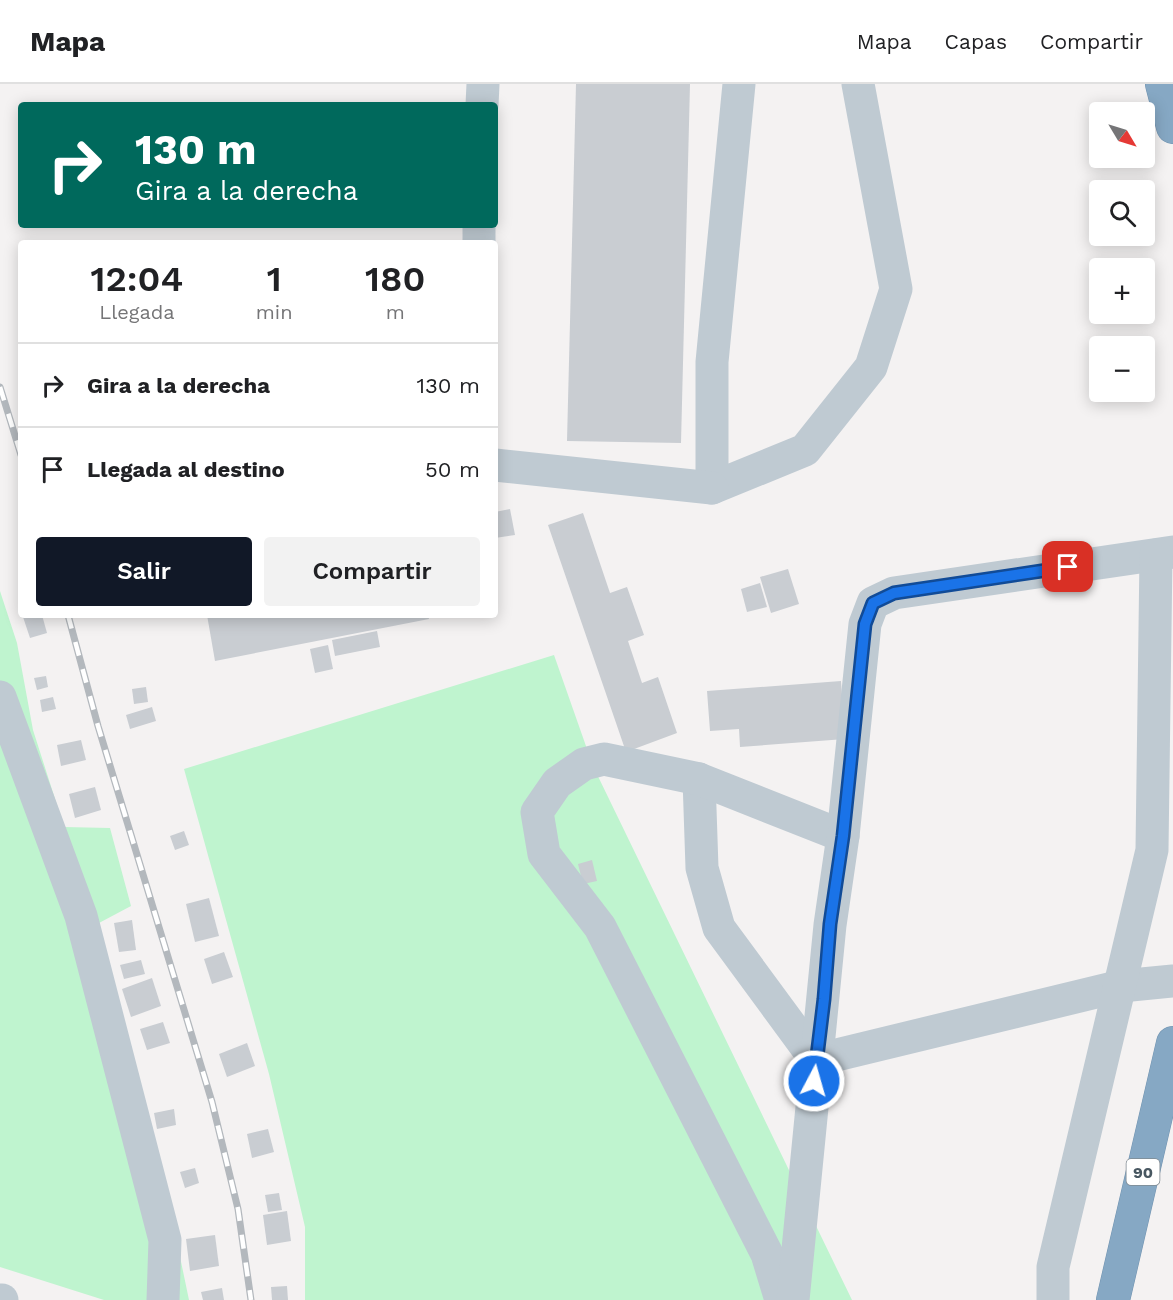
<!DOCTYPE html>
<html lang="es">
<meta charset="utf-8">
<style>
:root{--surface:#fff;--page:#f2f2f2;--text:#202124;--muted:#757577;--line:#e0e0e0;--accent:#111827}
body{margin:0;font-family:"Work Sans",sans-serif;background:var(--page);color:var(--text);height:100vh;display:flex;flex-direction:column;font-size:22px;white-space:nowrap}
*{box-sizing:border-box;margin:0}
p{font-size:20px;color:var(--muted)}
.icon{flex:none;width:33px;height:33px;fill:none;stroke:currentColor;stroke-width:2;stroke-linecap:round;stroke-linejoin:round}
.map{position:relative;flex:1;overflow:hidden}
.sheet{position:absolute;left:18px;top:156px;width:480px;height:378px;display:flex;flex-direction:column;background:var(--surface);border-radius:6px;box-shadow:0 3px 15px #0003}
.sheet>*{flex:none}
.top-card{position:absolute;left:18px;top:18px;width:480px;height:126px;border-radius:6px;box-shadow:0 3px 15px #0003;background:#00695c;color:#fff;overflow:hidden}
.needle{width:39px;rotate:128deg}
.controls{position:absolute;left:1089px;top:18px;display:grid;gap:12px}
.controls a{display:grid;place-items:center;width:66px;height:66px;border-radius:6px;background:var(--surface);box-shadow:0 3px 15px #0003;font-size:30px}
.pin{position:absolute;display:grid;place-items:center;width:51px;height:51px;color:#fff;margin:-26px;border-radius:12px;box-shadow:0 3px 9px #0006}
.me{position:absolute;width:66px;margin:-33px;rotate:6deg;stroke-linejoin:round;filter:drop-shadow(0 0 4px #0008)}
.turn{display:flex;align-items:center;gap:21px;height:126px;padding:0 18px;font-size:27px}
.turn .icon{width:78px;height:78px;stroke-width:2.5}
.turn b{display:block;font-size:42px;line-height:51px}
.eta{display:flex;justify-content:space-evenly;align-items:center;height:102px;text-align:center}
.eta b{font-size:36px;font-weight:600;line-height:42px}
.cta{display:flex;gap:12px;margin-top:auto;padding:12px 18px}
.cta a{flex:1;height:69px;border-radius:6px;background:var(--accent);color:#fff;font-size:24px;font-weight:600;line-height:69px;text-align:center}
.cta a+a{background:var(--page);color:var(--text)}
ul{padding:0;list-style:none}
li{display:flex;align-items:center;gap:18px;height:84px;padding:0 18px;border-top:2px solid var(--line)}
li div{flex:1}
li b{display:block;font-size:22px}
li em{font-style:normal}
header{display:flex;align-items:center;gap:36px;box-sizing:border-box;height:84px;padding:0 30px;background:var(--surface);border-bottom:2px solid var(--line)}
header strong{font-size:28px}
nav{display:flex;gap:33px;margin-inline-start:auto;font-size:21px}
.map>svg:first-child{display:block}
.green{fill:#bff4cf}
.building{fill:#c9cdd2}
.lines{fill:none;stroke-linecap:round;stroke-linejoin:round}
.highway-casing{stroke:#7193b0;stroke-width:34}
.minor{stroke:#bfcad2;stroke-width:33}
.highway{stroke:#86a8c4;stroke-width:33}
.rail-casing{stroke:#b3b8bd;stroke-width:7}
.rail{stroke:#fff;stroke-width:4.5;stroke-dasharray:14;stroke-linecap:butt}
.route-casing{stroke:#114b97;stroke-width:15}
.route{stroke:#1a73e8;stroke-width:10}
.labels{text-anchor:middle;dominant-baseline:central;stroke-width:5;stroke-linejoin:round;paint-order:stroke}
.shield{fill:#fff;stroke:#7f8990;stroke-width:1.5}
.shield-label{font-size:16px;font-weight:bold;fill:#485761}
</style>
<header>
<strong>Mapa</strong>
<nav><a>Mapa</a><a>Capas</a><a>Compartir</a></nav>
</header>
<div class="map">
<svg width="1173" height="1216" viewBox="0 0 1173 1216">
<rect width="100%" height="100%" fill="#f4f2f2"/>
<g class="green">
<polygon points="0,507 17,559 33,646 64,743 110,744 131,822 99,839 174,1144 189,1216 104,1216 0,1183"/>
<polygon points="554,571 593,682 852,1216 305,1216 305,1143 269,990 184,685"/>
</g>
<g class="building">
<polygon points="576,0 690,0 681,359 567,357"/>
<polygon points="510,425 515,451 495,454 495,428"/>
<polygon points="583,429 610,509 627,503 644,551 628,557 642,599 658,593 677,649 626,668 548,441"/>
<polygon points="788,485 799,520 771,529 760,493"/>
<polygon points="760,499 767,523 747,528 741,505"/>
<polygon points="31,531 42,531 47,549 30,554 23,533"/>
<polygon points="207,531 428,531 429,535 215,577"/>
<polygon points="377,547 380,563 335,572 332,556"/>
<polygon points="328,561 333,585 315,589 310,565"/>
<polygon points="46,592 48,603 37,606 34,594"/>
<polygon points="841,597 845,655 740,663 739,645 710,647 707,607"/>
<polygon points="146,603 148,618 134,620 132,605"/>
<polygon points="53,613 56,625 42,628 40,616"/>
<polygon points="152,623 156,637 130,645 126,631"/>
<polygon points="81,656 86,676 61,682 57,661"/>
<polygon points="95,703 101,726 75,734 69,710"/>
<polygon points="184,747 189,761 175,766 170,752"/>
<polygon points="592,776 597,797 583,800 578,780"/>
<polygon points="209,814 219,852 195,858 186,820"/>
<polygon points="132,836 136,866 119,868 114,839"/>
<polygon points="224,868 233,893 212,900 204,875"/>
<polygon points="141,876 145,890 124,895 120,881"/>
<polygon points="152,894 161,922 131,933 122,905"/>
<polygon points="163,938 170,959 147,966 140,945"/>
<polygon points="247,959 255,982 227,993 219,970"/>
<polygon points="174,1025 176,1041 157,1045 154,1029"/>
<polygon points="268,1045 274,1068 252,1074 247,1050"/>
<polygon points="195,1084 199,1099 185,1104 180,1088"/>
<polygon points="279,1109 282,1126 268,1128 265,1111"/>
<polygon points="287,1127 291,1157 267,1161 263,1131"/>
<polygon points="215,1151 219,1182 190,1187 186,1155"/>
<polygon points="287,1202 288,1216 272,1216 271,1203"/>
<polygon points="222,1204 224,1216 203,1216 201,1208"/>
</g>
<g class="lines">
<defs>
<g id="highway">
<polyline points="1162,0 1173,43"/>
<polyline points="1113,1216 1173,959"/>
</g>
</defs>
<use href="#highway" class="highway-casing"/>
<g class="minor">
<polyline points="739,0 712,278 712,404 805,366 871,283 896,205 858,0"/>
<polyline points="482,21 483,0"/>
<polyline points="479,159 479,141"/>
<polyline points="495,381 712,404"/>
<polyline points="0,613 81,832 165,1156 163,1216"/>
<polyline points="699,695 702,784 719,844 816,976 1121,902 1173,897"/>
<polyline points="0,1216 2,1216"/>
<polyline points="781,1216 767,1170 600,843 544,770 537,728 557,699 584,680 604,675 699,695 843,752 865,540 873,519 894,509 1173,468"/>
<polyline points="793,1216 830,841 843,752"/>
<polyline points="1053,1216 1053,1183 1152,766 1156,471"/>
</g>
<use href="#highway" class="highway"/>
<defs>
<g id="rail">
<polyline points="0,303 21,371"/>
<polyline points="68,531 98,642 212,1018 238,1125 251,1216"/>
</g>
</defs>
<use href="#rail" class="rail-casing"/>
<use href="#rail" class="rail"/>
</g>
<g class="lines">
<defs>
<polyline id="route" points="814,997 824,915 830,840 843,752 865,540 873,519 894,509 1068,483"/>
</defs>
<use href="#route" class="route-casing"/>
<use href="#route" class="route"/>
</g>
<g class="labels">
<rect class="shield" x="1126.5" y="1075" width="33" height="26" rx="4.5"/>
<g class="shield-label">
<text x="1143" y="1088">90</text>
</g>
</g>
</svg>
<div class="controls">
<a><svg class="needle" viewBox="-14 -14 28 28"><path d="M0-13l5 13h-10z" fill="#e53935"/><path d="M0 13l5-13h-10z" fill="#757577"/></svg></a>
<a><svg class="icon" aria-label="search" viewBox="0 0 24 24"><circle cx="10" cy="10" r="6"/><path d="M15 15l6 6"/></svg></a>
<a>+</a>
<a>−</a>
</div>
<div class="pin" style="left:1068px;top:483px;background:#d93025"><svg class="icon" aria-label="arrive" viewBox="0 0 24 24"><path d="M6 21V4h12l-3 4 3 4H6"/></svg></div>
<svg class="me" style="left:814px;top:997px" viewBox="-20 -20 40 40"><circle r="17" fill="#1a73e8" stroke="#fff" stroke-width="3"/><path d="M0-11L8 9 0 5-8 9z" fill="#fff"/></svg>
<div class="top-card">
<div class="turn"><svg class="icon" aria-label="right" viewBox="0 0 24 24"><path d="M7 20v-9h11M14 6l5 5-5 5"/></svg><div><b>130 m</b>Gira a la derecha</div></div>
</div>
<section class="sheet">
<div class="eta">
<div><b>12:04</b><p>Llegada</p></div>
<div><b>1</b><p>min</p></div>
<div><b>180</b><p>m</p></div>
</div>
<ul>
<li><svg class="icon" aria-label="right" viewBox="0 0 24 24"><path d="M7 20v-9h11M14 6l5 5-5 5"/></svg><div><b>Gira a la derecha</b></div><em>130 m</em></li>
<li><svg class="icon" aria-label="arrive" viewBox="0 0 24 24"><path d="M6 21V4h12l-3 4 3 4H6"/></svg><div><b>Llegada al destino</b></div><em>50 m</em></li>
</ul>
<div class="cta"><a>Salir</a><a>Compartir</a></div>
</section>
</div>
